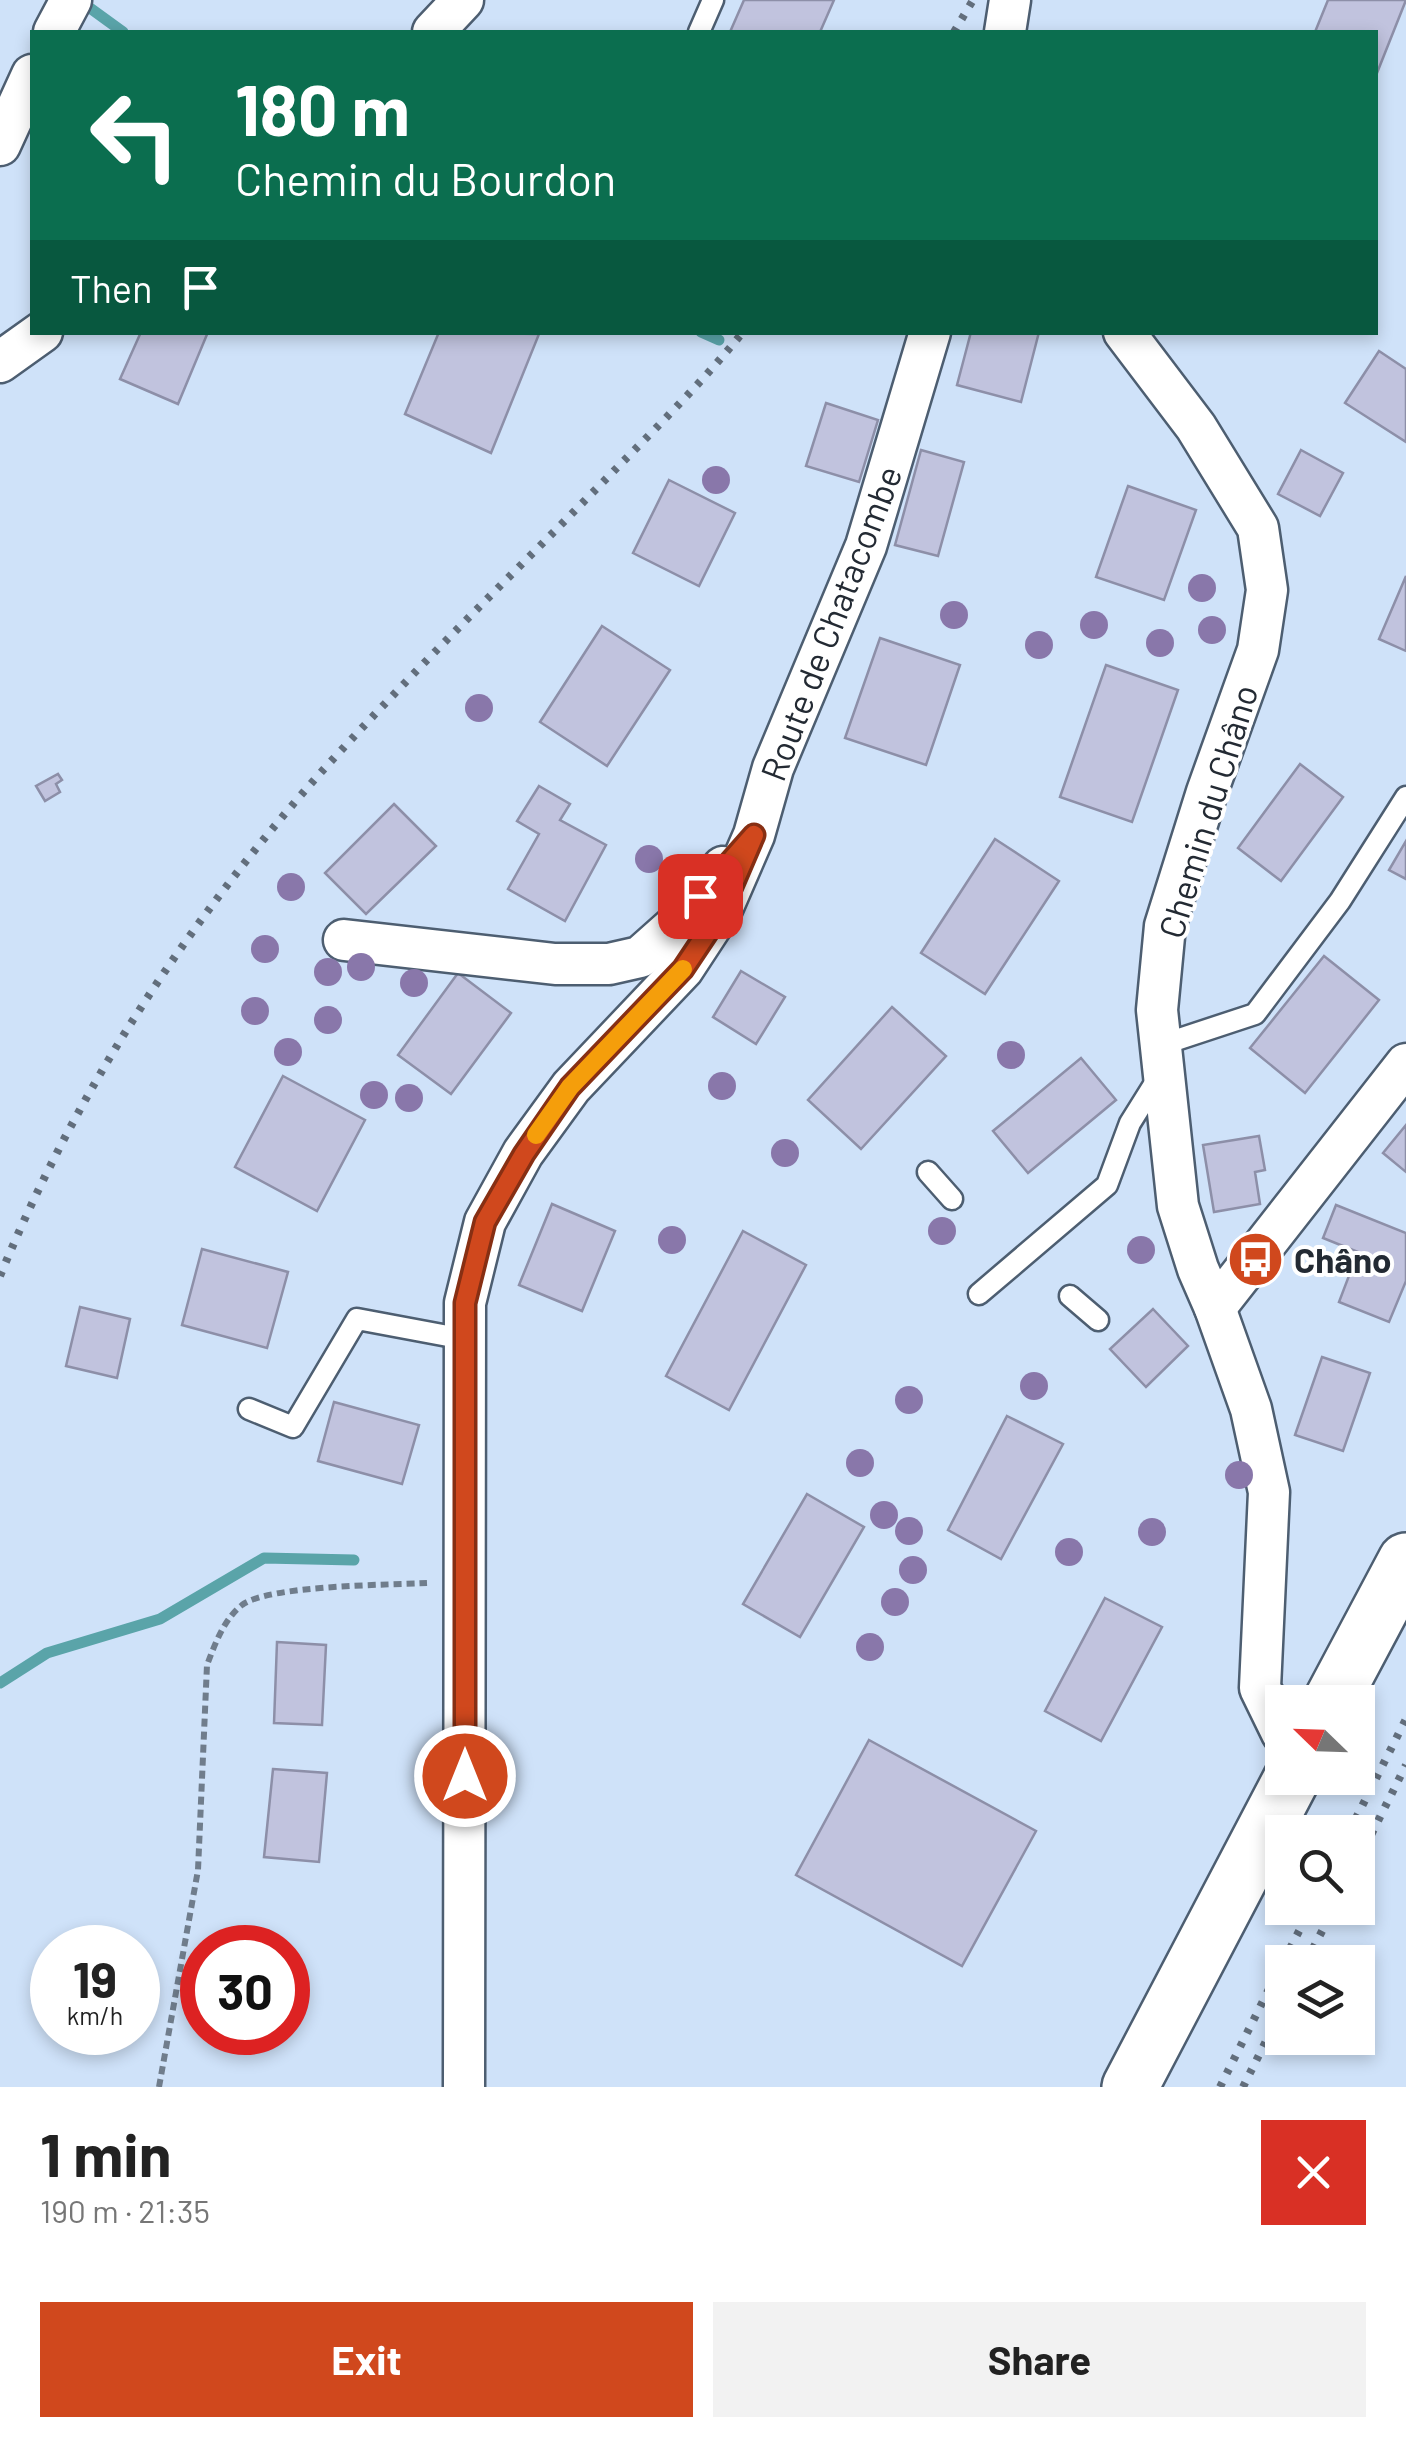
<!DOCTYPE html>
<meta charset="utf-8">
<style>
:root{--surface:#fff;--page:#f2f2f2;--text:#222;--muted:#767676;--accent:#d0481d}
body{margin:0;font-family:Barlow,sans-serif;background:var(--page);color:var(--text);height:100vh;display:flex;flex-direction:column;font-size:38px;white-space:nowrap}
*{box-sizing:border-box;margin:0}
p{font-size:32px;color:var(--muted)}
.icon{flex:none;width:55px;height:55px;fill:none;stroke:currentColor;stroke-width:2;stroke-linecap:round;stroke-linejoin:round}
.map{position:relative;height:2087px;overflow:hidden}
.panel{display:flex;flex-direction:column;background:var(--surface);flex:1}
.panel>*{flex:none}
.hud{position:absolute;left:30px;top:30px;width:1348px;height:305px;border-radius:0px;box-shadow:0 5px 15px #0003;background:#0b6e4f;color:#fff;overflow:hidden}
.needle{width:65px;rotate:293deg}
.tools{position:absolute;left:1265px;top:1685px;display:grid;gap:20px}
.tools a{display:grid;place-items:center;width:110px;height:110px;border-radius:0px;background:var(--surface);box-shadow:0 5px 15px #0003;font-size:50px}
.speed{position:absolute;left:30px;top:1925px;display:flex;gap:20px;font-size:50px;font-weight:700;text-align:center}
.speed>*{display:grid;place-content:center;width:130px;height:130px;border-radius:50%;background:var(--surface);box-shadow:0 5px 15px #0003;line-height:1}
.speed small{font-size:25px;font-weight:400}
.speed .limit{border:15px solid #d22;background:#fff;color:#111}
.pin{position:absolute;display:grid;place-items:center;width:85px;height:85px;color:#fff;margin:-42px;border-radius:20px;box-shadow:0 5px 15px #0006}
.me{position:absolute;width:110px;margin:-55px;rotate:0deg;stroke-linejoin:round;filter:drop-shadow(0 0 8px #0008)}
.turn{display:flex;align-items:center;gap:35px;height:210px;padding:0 40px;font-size:45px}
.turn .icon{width:130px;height:130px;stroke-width:2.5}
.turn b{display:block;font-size:70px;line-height:85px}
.then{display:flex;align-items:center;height:95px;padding:0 40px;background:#0003;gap:20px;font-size:38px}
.round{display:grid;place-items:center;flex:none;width:105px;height:105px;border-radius:0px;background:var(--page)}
.summary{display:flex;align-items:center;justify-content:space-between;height:170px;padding:0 40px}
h1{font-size:60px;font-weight:700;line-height:75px}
.cta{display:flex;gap:20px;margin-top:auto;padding:20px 40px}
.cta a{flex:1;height:115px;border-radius:0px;background:var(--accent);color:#fff;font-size:40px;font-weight:700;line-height:115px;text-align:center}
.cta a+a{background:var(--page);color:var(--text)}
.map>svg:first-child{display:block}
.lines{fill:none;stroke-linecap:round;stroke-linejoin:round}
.stream{stroke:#5aa4a9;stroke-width:11}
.building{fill:#c1c3de;stroke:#8d8fa8;stroke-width:2.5}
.lane-casing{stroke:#4d5e71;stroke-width:25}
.street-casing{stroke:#4d5e71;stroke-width:45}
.primary-casing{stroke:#4d5e71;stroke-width:60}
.path{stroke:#707d8c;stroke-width:6;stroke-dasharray:8 5;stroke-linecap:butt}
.lane{stroke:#fff;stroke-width:20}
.street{stroke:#fff;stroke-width:40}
.primary{stroke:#fff;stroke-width:55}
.rail{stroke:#626e7c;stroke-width:8;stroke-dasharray:5 10;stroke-linecap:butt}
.tree{fill:#8977aa}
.route-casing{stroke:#872f13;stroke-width:25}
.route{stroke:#d0481d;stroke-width:18}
.slow{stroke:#f59e0b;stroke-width:18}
.labels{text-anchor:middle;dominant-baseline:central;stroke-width:8;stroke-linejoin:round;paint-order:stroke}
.street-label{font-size:35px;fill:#232a33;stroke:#fff}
.poi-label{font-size:35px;font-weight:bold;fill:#232a33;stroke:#fff;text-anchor:start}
</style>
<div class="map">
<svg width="1406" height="2087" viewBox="0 0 1406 2087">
<rect width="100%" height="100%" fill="#cfe2f9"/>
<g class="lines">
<g class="stream">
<polyline points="79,0 123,32"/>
<polyline points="701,332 719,340"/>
<polyline points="0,1683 47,1653 160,1619 264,1558 354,1560"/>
</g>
</g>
<g class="building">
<polygon points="744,0 834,0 820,32 730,32"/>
<polygon points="1328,0 1406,0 1375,78 1375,32 1315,32"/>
<polygon points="141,332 208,332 178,404 120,379"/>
<polygon points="439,332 539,334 491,453 405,414"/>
<polygon points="971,332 1039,332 1021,402 957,385"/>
<polygon points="1379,351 1406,369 1406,442 1345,403"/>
<polygon points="826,403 878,420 859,482 806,466"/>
<polygon points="921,450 964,462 938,556 895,545"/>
<polygon points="1301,450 1343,473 1320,516 1278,494"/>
<polygon points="669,480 735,513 699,586 633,553"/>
<polygon points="1128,486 1196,510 1164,600 1096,577"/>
<polygon points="1406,576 1406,651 1379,639"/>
<polygon points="602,626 670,670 607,766 540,722"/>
<polygon points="880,638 960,665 926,765 845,738"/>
<polygon points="1106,665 1178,690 1132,822 1060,797"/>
<polygon points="1300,764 1343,797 1281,881 1238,848"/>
<polygon points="58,774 62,780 56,784 60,792 45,801 36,786"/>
<polygon points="539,786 570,804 560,820 606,845 565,921 508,889 539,834 517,821"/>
<polygon points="394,804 436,846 366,914 325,873"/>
<polygon points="995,839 1059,881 985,994 921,953"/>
<polygon points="1406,841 1406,879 1389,870"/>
<polygon points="1324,956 1379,1000 1305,1093 1250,1048"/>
<polygon points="741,971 785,997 756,1044 713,1017"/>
<polygon points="458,973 511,1013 451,1094 398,1055"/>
<polygon points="892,1007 946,1056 861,1149 808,1100"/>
<polygon points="1081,1058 1116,1100 1028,1173 993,1131"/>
<polygon points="283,1076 365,1120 317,1211 235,1167"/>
<polygon points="1406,1125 1406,1172 1383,1153"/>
<polygon points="1259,1136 1265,1170 1255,1172 1260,1204 1214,1212 1203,1145"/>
<polygon points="552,1204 615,1231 582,1311 519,1285"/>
<polygon points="1336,1205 1406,1233 1406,1281 1389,1322 1339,1302 1358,1252 1323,1238"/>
<polygon points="743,1231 806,1265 729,1410 666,1376"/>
<polygon points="202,1249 288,1272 267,1348 182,1325"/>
<polygon points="80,1307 130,1319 117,1378 66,1366"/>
<polygon points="1153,1309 1188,1346 1146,1387 1110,1349"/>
<polygon points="1322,1357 1370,1373 1343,1451 1295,1435"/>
<polygon points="334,1402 419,1425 402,1484 318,1461"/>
<polygon points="1007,1416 1063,1444 1001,1559 948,1530"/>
<polygon points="807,1494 864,1527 800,1637 743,1604"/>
<polygon points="1105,1598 1162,1627 1101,1741 1045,1711"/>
<polygon points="277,1642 326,1645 322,1725 274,1723"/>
<polygon points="869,1740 1036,1831 962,1966 796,1875"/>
<polygon points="273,1769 327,1773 319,1862 264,1857"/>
</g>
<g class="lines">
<defs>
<g id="lane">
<polyline points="699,32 713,0"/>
<polyline points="1161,1045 1255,1014 1340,901 1406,797"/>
<polyline points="928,1172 952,1199"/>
<polyline points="979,1294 1107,1185 1130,1123 1160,1075"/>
<polyline points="1070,1296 1098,1320"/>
<polyline points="249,1409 293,1427 357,1319 464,1339"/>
</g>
<g id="street">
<polyline points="54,32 71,0"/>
<polyline points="433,32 463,0"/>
<polyline points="1005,32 1010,0"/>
<polyline points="0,145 32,75"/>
<polyline points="1124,332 1196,427 1258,528 1267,590 1258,650 1207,792 1165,926 1157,1010 1178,1206 1198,1269 1215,1308 1251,1409 1269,1492 1260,1688 1282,1733"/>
<polyline points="0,362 42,332"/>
<polyline points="344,940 555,964 609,964 640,957 676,925 723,867"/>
<polyline points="1215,1308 1406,1064"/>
<polyline points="464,2087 465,1303 485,1222 523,1153 571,1087 683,969 721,911 754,835 773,768 866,546 930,332"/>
</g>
<g id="primary">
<polyline points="1331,1702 1406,1561"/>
<polyline points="1130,2087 1292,1778"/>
</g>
</defs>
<use href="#lane" class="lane-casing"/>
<use href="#street" class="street-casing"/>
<use href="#primary" class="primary-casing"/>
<path class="path" d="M159 2087 198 1870 207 1665C215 1644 224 1619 242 1605 269 1585 389 1585 427 1583"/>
<use href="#lane" class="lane"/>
<use href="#street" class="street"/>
<use href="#primary" class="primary"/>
<g class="rail">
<polyline points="954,32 973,0"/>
<path d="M0 1276C77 1089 189 919 324 769 414 670 510 577 604 481 651 433 700 385 743 332"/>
<polyline points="1349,1832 1406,1719"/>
<polyline points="1358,1861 1406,1765"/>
<polyline points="1283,1962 1311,1908"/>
<polyline points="1306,1962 1334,1908"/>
<polyline points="1220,2087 1282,1963"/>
<polyline points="1243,2087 1282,2009"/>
</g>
</g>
<g class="tree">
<circle cx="716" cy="480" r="14"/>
<circle cx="1202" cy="588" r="14"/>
<circle cx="954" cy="615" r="14"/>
<circle cx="1094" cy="625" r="14"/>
<circle cx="1212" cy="630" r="14"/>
<circle cx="1160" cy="643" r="14"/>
<circle cx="1039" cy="645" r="14"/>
<circle cx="479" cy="708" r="14"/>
<circle cx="649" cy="859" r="14"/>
<circle cx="291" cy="887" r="14"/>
<circle cx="265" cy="949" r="14"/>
<circle cx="361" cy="967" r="14"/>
<circle cx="328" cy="972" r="14"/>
<circle cx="414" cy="983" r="14"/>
<circle cx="255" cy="1011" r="14"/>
<circle cx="328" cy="1020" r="14"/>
<circle cx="288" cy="1052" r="14"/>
<circle cx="1011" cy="1055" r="14"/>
<circle cx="722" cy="1086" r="14"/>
<circle cx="374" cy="1095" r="14"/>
<circle cx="409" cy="1098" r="14"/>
<circle cx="785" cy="1153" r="14"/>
<circle cx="942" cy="1231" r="14"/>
<circle cx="672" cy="1240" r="14"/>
<circle cx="1141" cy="1250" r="14"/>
<circle cx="1034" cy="1386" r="14"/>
<circle cx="909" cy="1400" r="14"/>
<circle cx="860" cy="1463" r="14"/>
<circle cx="1239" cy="1475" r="14"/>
<circle cx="884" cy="1515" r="14"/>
<circle cx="909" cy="1531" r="14"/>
<circle cx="1152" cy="1532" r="14"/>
<circle cx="1069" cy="1552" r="14"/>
<circle cx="913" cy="1570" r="14"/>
<circle cx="895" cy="1602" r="14"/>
<circle cx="870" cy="1647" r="14"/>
</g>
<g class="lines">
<defs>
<polyline id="route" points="465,1776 465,1303 485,1222 524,1154 570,1087 683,969 721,912 754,835 700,896"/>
</defs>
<use href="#route" class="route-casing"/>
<use href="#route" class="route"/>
<polyline class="slow" points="536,1135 570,1087 683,969"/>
</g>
<defs>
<symbol id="bus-disc" viewBox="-11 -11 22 22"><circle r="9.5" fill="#d0481d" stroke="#fff"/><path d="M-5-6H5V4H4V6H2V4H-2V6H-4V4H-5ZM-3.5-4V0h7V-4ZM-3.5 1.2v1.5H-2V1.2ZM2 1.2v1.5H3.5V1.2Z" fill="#fff"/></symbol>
</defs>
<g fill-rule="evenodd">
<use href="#bus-disc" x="1224" y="1228" width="63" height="63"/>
</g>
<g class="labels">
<g class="street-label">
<text transform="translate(830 623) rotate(-69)">Route de Chatacombe</text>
<text transform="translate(1207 811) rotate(-73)">Chemin du Châno</text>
</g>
<g class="poi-label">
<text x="1294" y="1259">Châno</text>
</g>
</g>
</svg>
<div class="tools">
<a><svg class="needle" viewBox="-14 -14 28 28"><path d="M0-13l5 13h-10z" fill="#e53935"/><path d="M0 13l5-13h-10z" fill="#767676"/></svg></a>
<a><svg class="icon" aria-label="search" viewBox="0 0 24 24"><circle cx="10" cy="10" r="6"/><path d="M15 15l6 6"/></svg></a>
<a><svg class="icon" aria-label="layers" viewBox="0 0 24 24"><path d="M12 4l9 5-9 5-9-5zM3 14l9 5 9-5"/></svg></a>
</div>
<div class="speed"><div>19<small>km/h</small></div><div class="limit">30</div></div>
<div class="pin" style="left:700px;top:896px;background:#d93025"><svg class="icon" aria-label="arrive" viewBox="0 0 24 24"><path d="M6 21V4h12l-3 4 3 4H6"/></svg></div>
<svg class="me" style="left:465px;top:1776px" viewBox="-20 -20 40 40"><circle r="17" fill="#d0481d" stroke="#fff" stroke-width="3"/><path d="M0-11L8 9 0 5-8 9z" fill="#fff"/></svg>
<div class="hud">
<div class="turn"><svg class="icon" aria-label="left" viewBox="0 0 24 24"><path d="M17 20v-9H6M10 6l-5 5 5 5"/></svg><div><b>180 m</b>Chemin du Bourdon</div></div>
<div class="then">Then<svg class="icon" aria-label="arrive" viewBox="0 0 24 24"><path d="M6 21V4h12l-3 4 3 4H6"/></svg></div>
</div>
</div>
<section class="panel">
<div class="summary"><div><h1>1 min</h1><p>190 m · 21:35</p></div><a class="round" style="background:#d93025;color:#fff"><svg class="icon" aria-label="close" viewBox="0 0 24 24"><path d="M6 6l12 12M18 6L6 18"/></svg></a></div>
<div class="cta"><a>Exit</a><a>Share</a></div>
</section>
